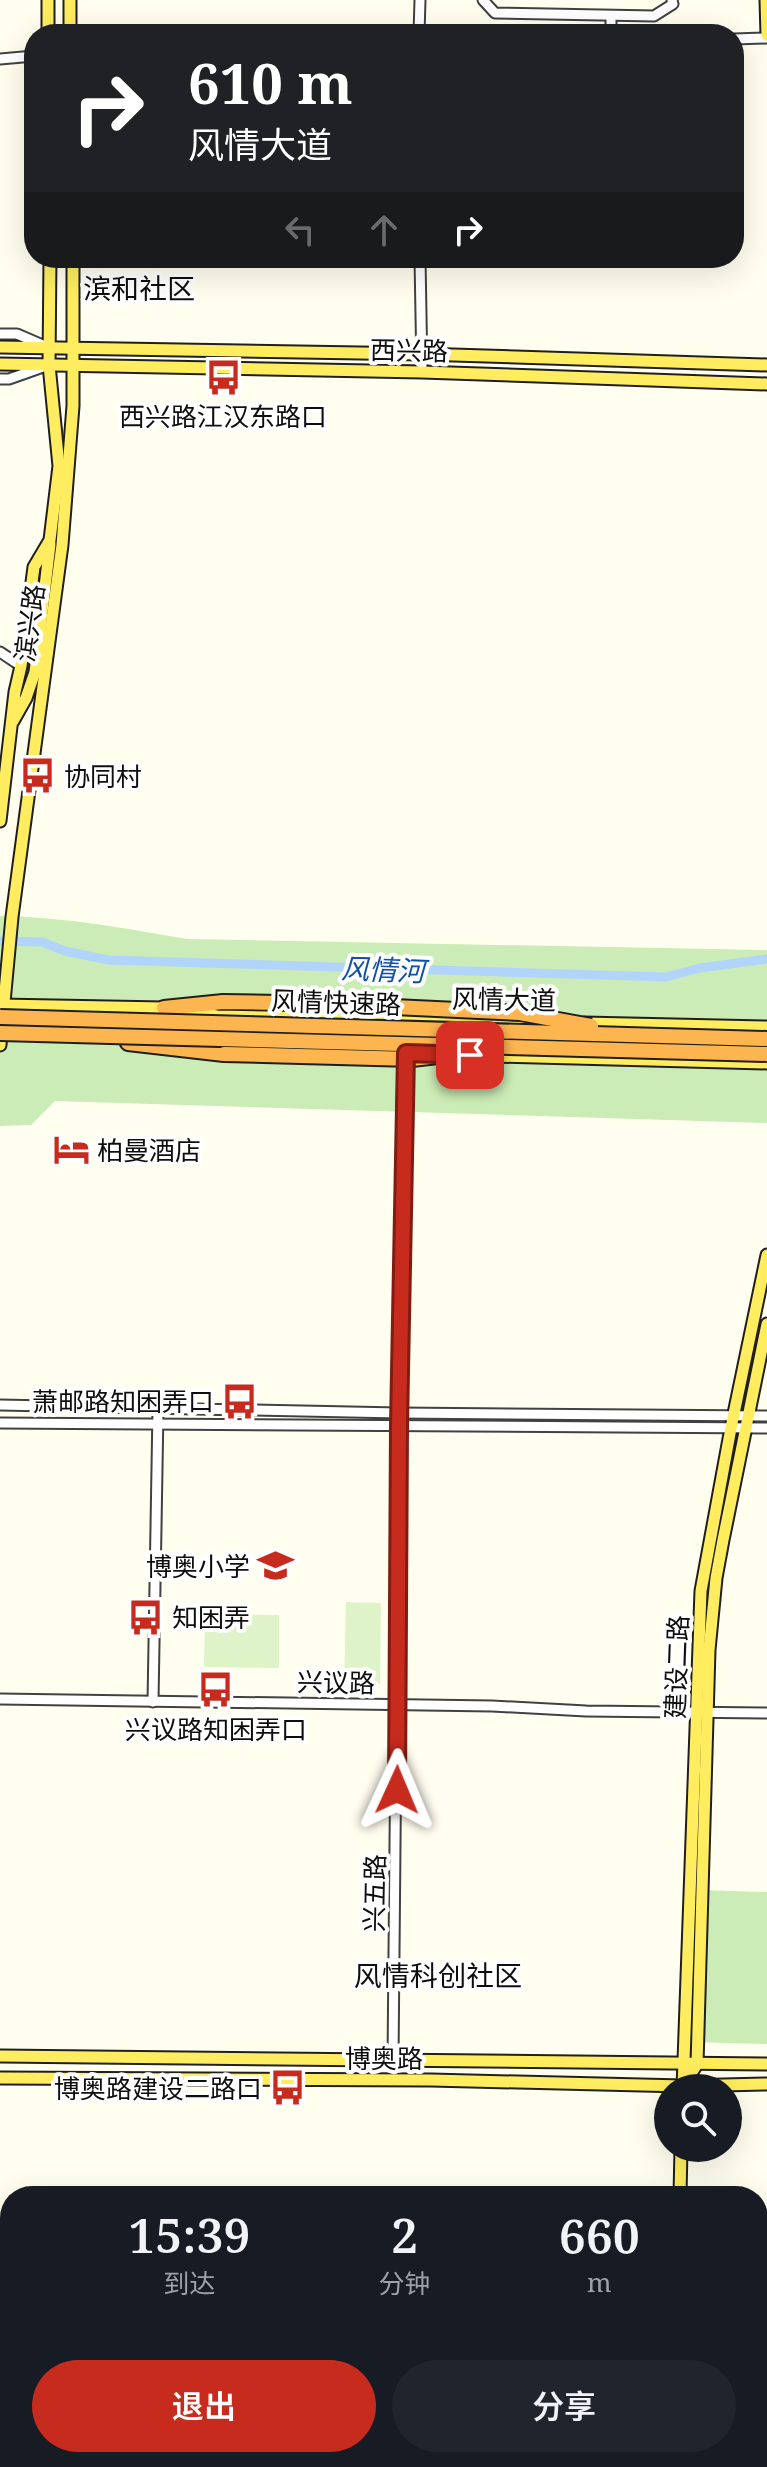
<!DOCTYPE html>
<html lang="zh">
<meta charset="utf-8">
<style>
:root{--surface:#171b24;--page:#20242c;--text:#f1f3f6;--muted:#9ea1a6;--accent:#c72b1d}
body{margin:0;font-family:"Noto Serif","Noto Sans SC",serif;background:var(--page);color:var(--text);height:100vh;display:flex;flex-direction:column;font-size:30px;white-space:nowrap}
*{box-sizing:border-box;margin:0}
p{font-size:26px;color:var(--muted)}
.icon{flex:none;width:44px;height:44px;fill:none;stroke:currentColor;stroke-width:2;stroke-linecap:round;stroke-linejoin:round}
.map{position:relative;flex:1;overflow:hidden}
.side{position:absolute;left:0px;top:2186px;width:768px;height:282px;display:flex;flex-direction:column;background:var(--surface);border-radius:32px 32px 0 0;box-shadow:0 8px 32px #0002}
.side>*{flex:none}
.guide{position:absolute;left:24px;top:24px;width:720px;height:244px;border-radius:32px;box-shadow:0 8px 32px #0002;background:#202124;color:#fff;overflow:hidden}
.tools{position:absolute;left:654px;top:2074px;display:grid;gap:16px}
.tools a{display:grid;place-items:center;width:88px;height:88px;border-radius:50%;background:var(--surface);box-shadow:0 8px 32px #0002;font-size:40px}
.pin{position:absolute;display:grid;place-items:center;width:68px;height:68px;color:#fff;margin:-34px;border-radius:16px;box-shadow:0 4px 12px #0006}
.me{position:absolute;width:88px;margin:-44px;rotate:1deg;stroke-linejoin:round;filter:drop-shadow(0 0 6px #0008)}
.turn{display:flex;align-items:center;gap:28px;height:168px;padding:0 32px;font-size:36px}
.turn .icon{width:104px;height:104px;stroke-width:2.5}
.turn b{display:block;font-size:56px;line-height:68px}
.lanes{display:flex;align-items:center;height:76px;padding:0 32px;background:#0003;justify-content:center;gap:40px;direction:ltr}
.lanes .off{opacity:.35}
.eta{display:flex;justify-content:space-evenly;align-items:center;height:136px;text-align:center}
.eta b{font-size:48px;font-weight:600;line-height:56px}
.button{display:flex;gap:16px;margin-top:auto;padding:16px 32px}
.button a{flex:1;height:92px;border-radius:48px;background:var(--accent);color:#fff;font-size:32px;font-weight:600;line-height:92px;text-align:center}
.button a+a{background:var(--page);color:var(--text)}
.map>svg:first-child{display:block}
.green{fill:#cbecb6}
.pitch{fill:#dff3c9}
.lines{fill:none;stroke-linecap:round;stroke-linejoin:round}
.canal{stroke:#b1d5fa;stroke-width:9}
.minor-casing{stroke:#414141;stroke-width:13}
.major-casing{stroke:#1f1f1f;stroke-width:15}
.highway-casing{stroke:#1f1f1f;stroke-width:18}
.minor{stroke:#fff;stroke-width:9}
.major{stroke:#ffed5f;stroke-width:11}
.highway{stroke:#fdb550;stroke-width:14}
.highway-bridge-casing{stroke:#1f1f1f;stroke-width:18;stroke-linecap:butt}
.highway-bridge{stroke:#fdb550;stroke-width:14}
.route-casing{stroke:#811c13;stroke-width:20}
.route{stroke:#c72b1d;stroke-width:14}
.labels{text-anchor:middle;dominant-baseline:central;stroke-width:8;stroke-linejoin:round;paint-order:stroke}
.street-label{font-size:26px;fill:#0e0e0e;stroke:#fff}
.poi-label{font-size:26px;fill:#0e0e0e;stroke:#fff;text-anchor:start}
.neighbourhood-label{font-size:28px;fill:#0e0e0e;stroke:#fff}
.water-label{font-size:28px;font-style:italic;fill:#0f51a8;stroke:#fff}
</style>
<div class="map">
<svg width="767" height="2467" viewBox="0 0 767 2467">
<rect width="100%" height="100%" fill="#fffeef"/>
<g class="green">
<path d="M0 916C63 917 125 928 187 939L767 950V1123L55 1101 31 1125 0 1126Z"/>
<polygon points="699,1890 767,1892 767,2044 693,2042"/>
</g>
<g class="pitch">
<polygon points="346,1602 381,1603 380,1684 344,1684"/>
<polygon points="205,1614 279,1615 279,1668 204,1667"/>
</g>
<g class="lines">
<polyline class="canal" points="0,941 42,942 65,951 108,960 666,977 700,968 767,959"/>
<defs>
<g id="minor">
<polyline points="483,0 495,13 654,16 673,4 672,0"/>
<polyline points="611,16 611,34"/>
<polyline points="419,34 420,0"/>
<polyline points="734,39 767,38"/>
<polyline points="0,59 34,56"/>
<polyline points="420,258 422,372"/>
<polyline points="0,334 17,334 47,347"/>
<polyline points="0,379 9,379 43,367"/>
<polyline points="0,652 21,666"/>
<polyline points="0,1405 399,1413 767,1416"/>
<polyline points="0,1423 767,1428"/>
<polyline points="0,1699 492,1706 586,1711 767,1713"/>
<polyline points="153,1702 158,1410"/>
<polyline points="393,2061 399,1413 406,1057"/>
<polyline points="0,2368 10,2368"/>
<polyline points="758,2371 767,2371"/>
<polyline points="296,2467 296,2458"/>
</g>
<g id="major">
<polyline points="48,0 48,34"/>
<polyline points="70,0 70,34"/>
<polyline points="766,0 767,35"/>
<polyline points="0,347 421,354 767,365"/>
<polyline points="0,364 422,372 767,384"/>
<polyline points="13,721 26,698 35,672 50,544"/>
<polyline points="0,821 15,692 21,666 34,567 50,540 59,466 49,365 50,258"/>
<polyline points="0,1005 164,1008 217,1016 542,1022"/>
<polyline points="584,1023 767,1027"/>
<polyline points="0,1045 12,917 62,545 73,406 73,258"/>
<polyline points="244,1047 327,1050"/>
<polyline points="456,1055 767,1063"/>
<polyline points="0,2056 767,2064"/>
<polyline points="0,2078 431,2080 683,2086 767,2084"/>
<polyline points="683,2086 697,2064 709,1650 716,1578 723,1540 767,1324"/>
<polyline points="683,2088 701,1591 731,1428 767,1255"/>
<polyline points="680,2196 681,2148"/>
<polyline points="673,2467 674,2458"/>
</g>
<g id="highway">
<polyline points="164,1008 223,1002 331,1004"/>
<polyline points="128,1043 224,1054"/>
</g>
</defs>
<use href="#minor" class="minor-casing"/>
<use href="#major" class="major-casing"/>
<use href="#highway" class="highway-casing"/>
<use href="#minor" class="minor"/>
<use href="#major" class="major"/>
<use href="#highway" class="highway"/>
<defs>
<g id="highway-bridge">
<polyline points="331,1004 520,1013 591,1026"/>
<polyline points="0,1017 767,1039"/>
<polyline points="0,1033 767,1054"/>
<polyline points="224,1054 412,1059 464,1053"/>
</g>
</defs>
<use href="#highway-bridge" class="highway-bridge-casing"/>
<use href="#highway-bridge" class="highway-bridge"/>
</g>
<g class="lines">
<defs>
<polyline id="route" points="397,1790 399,1425 406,1053 470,1055"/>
</defs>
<use href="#route" class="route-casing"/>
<use href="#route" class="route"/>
</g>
<defs>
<symbol id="bus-bare" viewBox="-9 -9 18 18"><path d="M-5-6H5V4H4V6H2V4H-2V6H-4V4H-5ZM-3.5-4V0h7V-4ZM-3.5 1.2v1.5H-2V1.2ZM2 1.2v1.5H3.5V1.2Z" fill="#c72b1d" stroke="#fff" stroke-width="2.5" paint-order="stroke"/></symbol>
<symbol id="hotel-bare" viewBox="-9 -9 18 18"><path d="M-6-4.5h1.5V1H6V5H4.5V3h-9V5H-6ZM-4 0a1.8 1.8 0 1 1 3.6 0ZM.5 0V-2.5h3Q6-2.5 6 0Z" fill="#c72b1d" stroke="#fff" stroke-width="2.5" paint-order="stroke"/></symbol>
<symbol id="school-bare" viewBox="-9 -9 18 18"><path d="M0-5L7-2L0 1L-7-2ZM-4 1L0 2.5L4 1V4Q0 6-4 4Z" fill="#c72b1d" stroke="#fff" stroke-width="2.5" paint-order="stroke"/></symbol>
</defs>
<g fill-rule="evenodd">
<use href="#bus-bare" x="198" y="352" width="51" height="51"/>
<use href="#bus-bare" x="12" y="750" width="51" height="51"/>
<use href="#hotel-bare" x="46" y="1124" width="51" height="51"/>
<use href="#bus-bare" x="214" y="1376" width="51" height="51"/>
<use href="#school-bare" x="250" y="1540" width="51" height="51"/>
<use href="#bus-bare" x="120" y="1592" width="51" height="51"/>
<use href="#bus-bare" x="190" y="1664" width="51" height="51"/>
<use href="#bus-bare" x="262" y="2062" width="51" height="51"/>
</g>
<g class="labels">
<g class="street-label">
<text transform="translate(409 350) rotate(1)">西兴路</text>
<text transform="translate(29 623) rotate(-82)">滨兴路</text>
<text transform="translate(504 999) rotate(1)">风情大道</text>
<text transform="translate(336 1002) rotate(2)">风情快速路</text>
<text transform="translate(676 1667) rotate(-88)">建设二路</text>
<text transform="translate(336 1682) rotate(1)">兴议路</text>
<text transform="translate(374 1893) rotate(-89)">兴五路</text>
<text x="384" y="2058">博奥路</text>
</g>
<g class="poi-label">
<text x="223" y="416" text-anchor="middle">西兴路江汉东路口</text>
<text x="64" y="776">协同村</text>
<text x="97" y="1150">柏曼酒店</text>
<text x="214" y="1401" text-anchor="end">萧邮路知困弄口</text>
<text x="250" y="1566" text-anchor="end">博奥小学</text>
<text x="172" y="1617">知困弄</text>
<text x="216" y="1729" text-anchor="middle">兴议路知困弄口</text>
<text x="262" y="2088" text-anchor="end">博奥路建设二路口</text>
</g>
<g class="neighbourhood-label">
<text x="139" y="288">滨和社区</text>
<text x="438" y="1975">风情科创社区</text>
</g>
<g class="water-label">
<text transform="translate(383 969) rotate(2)">风情河</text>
</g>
</g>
</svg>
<div class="tools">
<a><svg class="icon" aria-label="search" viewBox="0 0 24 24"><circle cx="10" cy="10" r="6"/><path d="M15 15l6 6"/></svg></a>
</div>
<div class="pin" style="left:470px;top:1055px;background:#d93025"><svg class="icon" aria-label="arrive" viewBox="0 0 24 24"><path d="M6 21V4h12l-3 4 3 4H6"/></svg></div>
<svg class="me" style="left:397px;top:1790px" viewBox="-20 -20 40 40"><path d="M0-17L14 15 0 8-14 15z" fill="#c72b1d" stroke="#fff" stroke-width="4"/></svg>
<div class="guide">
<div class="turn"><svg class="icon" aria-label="right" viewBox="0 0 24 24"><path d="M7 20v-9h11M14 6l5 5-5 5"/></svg><div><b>610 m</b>风情大道</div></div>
<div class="lanes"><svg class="icon off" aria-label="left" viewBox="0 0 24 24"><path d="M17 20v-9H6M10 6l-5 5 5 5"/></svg><svg class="icon off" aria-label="ahead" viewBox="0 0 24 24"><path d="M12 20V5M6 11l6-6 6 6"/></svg><svg class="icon" aria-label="right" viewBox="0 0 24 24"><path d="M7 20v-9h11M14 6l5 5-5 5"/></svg></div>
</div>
<section class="side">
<div class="eta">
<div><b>15:39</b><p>到达</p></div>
<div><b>2</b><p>分钟</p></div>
<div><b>660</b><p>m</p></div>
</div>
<div class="button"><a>退出</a><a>分享</a></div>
</section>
</div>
